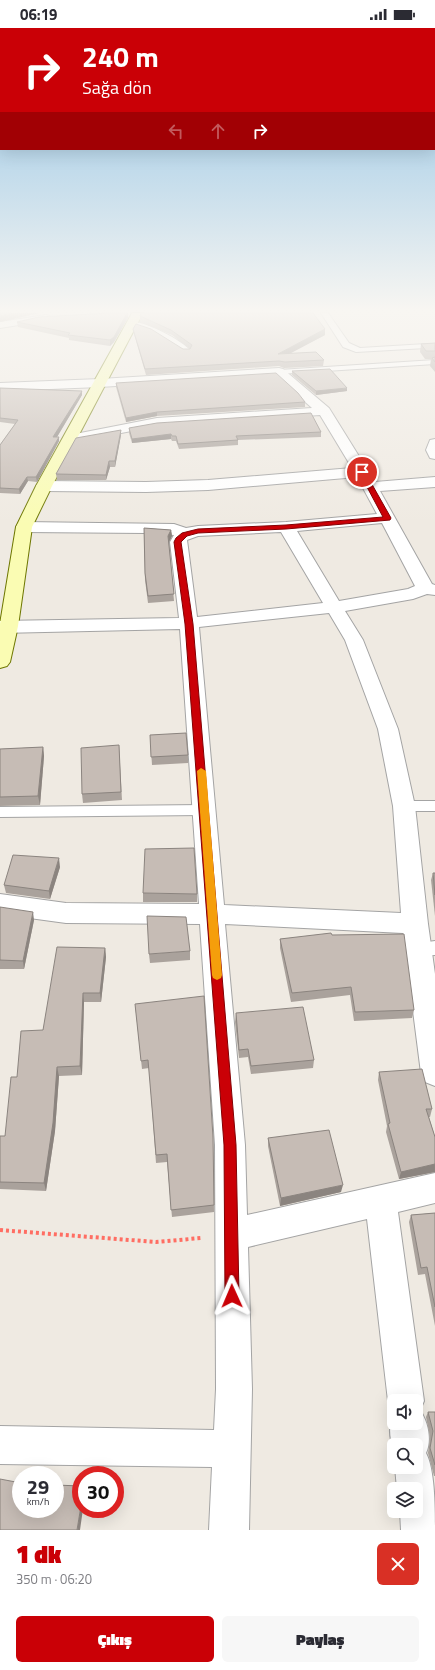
<!DOCTYPE html>
<html lang="tr">
<meta charset="utf-8">
<style>
:root{--surface:#fff;--page:#f7f7f7;--text:#2b2b33;--muted:#7c7c81;--accent:#ca0006}
body{margin:0;font-family:"Titillium Web",sans-serif;background:var(--page);color:var(--text);height:100vh;display:flex;flex-direction:column;font-size:15px;white-space:nowrap}
*{box-sizing:border-box;margin:0}
p{font-size:13px;color:var(--muted)}
.icon{flex:none;width:22px;height:22px;fill:none;stroke:currentColor;stroke-width:2;stroke-linecap:round;stroke-linejoin:round}
.map{position:relative;height:1502px;overflow:hidden}
.drawer{display:flex;flex-direction:column;background:var(--surface);flex:1}
.drawer>*{flex:none}
.guide{position:absolute;left:0px;top:0px;width:435px;height:122px;box-shadow:0 4px 16px #0002;background:#ca0006;color:#fff;overflow:hidden}
.controls{position:absolute;left:387px;top:1366px;display:grid;gap:8px}
.controls a{display:grid;place-items:center;width:36px;height:36px;border-radius:6px;background:var(--surface);box-shadow:0 4px 16px #0002;font-size:20px}
.speed{position:absolute;left:12px;top:1438px;display:flex;gap:8px;font-size:20px;font-weight:700;text-align:center}
.speed>*{display:grid;place-content:center;width:52px;height:52px;border-radius:50%;background:var(--surface);box-shadow:0 4px 16px #0002;line-height:1}
.speed small{font-size:10px;font-weight:400}
.speed .limit{border:6px solid #d22;background:#fff;color:#111}
.pin{position:absolute;display:grid;place-items:center;width:34px;height:34px;color:#fff;margin:-17px;border:2px solid #fff;border-radius:50%;box-shadow:0 1px 4px #0007}
.me{position:absolute;width:44px;margin:-22px;rotate:359deg;stroke-linejoin:round;filter:drop-shadow(0 0 3px #0008)}
.turn{display:flex;align-items:center;gap:14px;height:84px;padding:0 16px;font-size:18px}
.turn .icon{width:52px;height:52px;stroke-width:2.5}
.turn b{display:block;font-size:28px;line-height:34px}
.lanes{display:flex;align-items:center;height:38px;padding:0 16px;background:#0003;justify-content:center;gap:20px;direction:ltr}
.lanes .off{opacity:.35}
.round{display:grid;place-items:center;flex:none;width:42px;height:42px;border-radius:6px;background:var(--page)}
.overview{display:flex;align-items:center;justify-content:space-between;height:68px;padding:0 16px}
h1{font-size:24px;font-weight:800;line-height:30px;color:var(--accent)}
.cta{display:flex;gap:8px;margin-top:auto;padding:8px 16px}
.cta a{flex:1;height:46px;border-radius:6px;background:var(--accent);color:#fff;font-size:16px;font-weight:800;line-height:46px;text-align:center}
.cta a+a{background:var(--page);color:var(--text)}
.status{display:flex;justify-content:space-between;align-items:center;height:28px;padding:0 20px;background:var(--surface);direction:ltr}
.status svg{height:11px;fill:currentColor}
.map>svg:first-child{display:block}
.lines{fill:none;stroke-linecap:round;stroke-linejoin:round}
.lane-casing{stroke:#a4a4a4;stroke-width:2}
.street-casing{stroke:#a4a4a4;stroke-width:2}
.secondary-casing{stroke:#6e7701;stroke-width:2}
.path{stroke:#ff6e63;stroke-width:4;stroke-dasharray:3 3;stroke-linecap:butt}
.lane{fill:#fff;fill-rule:evenodd}
.street{fill:#fff;fill-rule:evenodd}
.secondary{fill:#fafcb3;fill-rule:evenodd}
.wall{fill:#aaa29c}
.shaded-wall{fill:#8b847f}
.building{fill:#c6bcb5;stroke:#8b847f}
.route{fill:#ca0006;stroke:#830004}
.slow{fill:#f59e0b}
</style>
<div class="status"><b>06:19</b><svg viewBox="0 0 49 12"><path d="M0 12V9h3v3zM5 12V6h3v6zM10 12V3h3v9zM15 12V0h3v12zM26 1h20v11H26zM47 4h2v5h-2z"/></svg></div>
<div class="map">
<svg width="435" height="1502" viewBox="0 0 435 1502">
<rect width="100%" height="100%" fill="#efeae2"/>
<g class="lines">
<defs>
<g id="lane">
<polygon points="321,285 328,285 349,315 360,320 426,316 435,317 435,321 426,320 356,324 343,319"/>
<path d="M129 294C144 292 181 312 191 323L190 325H184L152 305 129 298Z"/>
<polygon points="435,332 435,336 279,346 275,344 279,342"/>
<polygon points="404,773 435,773 435,783 404,783 399,782 397,778 399,774"/>
<polygon points="204,777 209,778 211,782 209,786 204,787 0,789 0,779"/>
<polygon points="435,913 435,927 419,928 413,926 411,921 413,916"/>
</g>
<g id="street">
<polygon points="46,287 50,288 52,290 50,292 0,300 0,294"/>
<path d="M279 340 283 341 329 380 375 454 435 449V459L380 463 432 556 435 557V567L427 566 413 571 345 583 363 612 398 701 415 778 428 896 435 946V1058L425 1054 421 1045 403 905 225 896 245 1117 247 1187 435 1145V1175L398 1184 424 1373 420 1382C428 1394 432 1412 426 1425 435 1442 435 1481 435 1502H401L400 1483H416V1461H397L395 1439H416V1417H394V1421C389 1410 389 1397 393 1386L388 1373 367 1191 248 1219 252 1361 249 1502H209L212 1439 0 1436V1398L214 1402 216 1361 215 1117 200 896 66 895 0 886V866L66 875 199 876 180 601 0 605V593L179 590 170 514 174 507 146 505 24 504 18 502 16 499 18 496 24 494 174 496 186 500 198 498 286 494 377 486 357 449 208 462 146 464 44 463 39 461 36 458 39 455 44 453 146 454 208 452 352 440 320 387 157 398 70 415 65 414 63 411 65 408 70 407 157 390 312 380 276 348 100 359 0 363V355L100 351ZM382 495 415 558 408 561 339 573 297 503ZM281 504 323 575 197 589 187 512 198 508ZM329 585 345 612 378 701 393 778 401 885 224 877 199 599ZM394 1373H416V1395H394Z"/>
<polygon points="435,411 435,431 430,430 426,422 430,412"/>
</g>
<polygon id="secondary" points="132,285 143,285 52,458 32,499 18,598 10,634 7,638 0,640 0,596 16,499 36,458"/>
</defs>
<use href="#lane" class="lane-casing"/>
<use href="#street" class="street-casing"/>
<use href="#secondary" class="secondary-casing"/>
<polyline class="path" points="0,1202 156,1214 201,1210"/>
<use href="#lane" class="lane"/>
<use href="#street" class="street"/>
<use href="#secondary" class="secondary"/>
</g>
<g class="wall">
<polygon points="110,285 128,285 128,290 114,314 110,318 69,312 69,310 18,299 17,294"/>
<polygon points="140,288 325,301 325,307 290,325 324,332 323,338 284,340 279,338 146,347 134,306 133,301 183,321 190,321 172,307 140,294"/>
<polygon points="435,315 435,344 430,338 431,331 425,331 420,324 421,316"/>
<polygon points="292,343 347,363 316,367 292,347"/>
<polygon points="116,355 305,374 305,379 157,388 126,394 116,359"/>
<polygon points="0,360 82,367 57,409 59,409 59,413 37,454 28,453 20,466 0,465 0,417 15,396 0,394"/>
<polygon points="129,400 321,404 321,409 238,412 238,417 179,421 176,413 172,413 171,411 132,415 129,405"/>
<polygon points="121,402 121,407 115,439 110,439 106,452 57,452 56,446"/>
<polygon points="144,500 171,502 172,508 169,514 174,573 148,575 145,552"/>
<polygon points="150,707 188,727 188,735 152,737"/>
<polygon points="119,717 122,772 83,775 82,766"/>
<polygon points="43,719 44,728 40,777 0,778 0,721"/>
<polygon points="60,839 50,871 6,865 4,857"/>
<polygon points="433,845 435,845 435,888 431,852"/>
<polygon points="143,865 197,866 197,874 143,874"/>
<polygon points="0,879 34,892 24,941 0,941"/>
<polygon points="332,907 414,982 412,990 354,993 350,967 291,974 280,920 280,911"/>
<polygon points="105,920 106,929 101,974 84,974 82,1047 59,1048 55,1103 46,1163 0,1161 0,1108 5,1108 43,1002"/>
<polygon points="190,923 190,932 150,935 149,926"/>
<polygon points="135,976 213,1109 214,1184 172,1189 167,1134 156,1135 149,1040 142,1041"/>
<polygon points="236,985 314,1032 313,1040 251,1046 248,1029 239,1030 235,994"/>
<polygon points="379,1044 432,1081 430,1089 429,1089 435,1109 435,1144 399,1151 386,1104 387,1098 378,1052"/>
<polygon points="268,1110 341,1164 280,1178 268,1118"/>
<polygon points="435,1185 435,1298 425,1246 418,1247 409,1194 411,1187"/>
<polygon points="428,1384 435,1384 435,1448 434,1448 428,1425 430,1409 426,1389"/>
</g>
<g class="shaded-wall">
<polygon points="12,285 40,285 0,294 0,288"/>
<polygon points="127,285 128,285 128,290 114,314 110,318 110,312"/>
<polygon points="325,301 325,307 278,332 278,326"/>
<polygon points="347,360 347,363 316,367 316,363"/>
<polygon points="82,363 82,367 54,414 53,409"/>
<polygon points="157,384 157,388 126,394 126,390"/>
<polygon points="121,402 121,407 115,439 115,433"/>
<polygon points="171,406 171,411 132,415 132,411"/>
<polygon points="59,409 59,413 37,454 36,449"/>
<polygon points="109,433 110,439 106,452 106,447"/>
<polygon points="27,449 28,453 20,466 19,461"/>
<polygon points="171,502 172,508 169,514 168,508"/>
<polygon points="43,719 44,728 40,777 38,768"/>
<polygon points="59,830 60,839 50,871 49,863"/>
<polygon points="33,884 34,892 24,941 23,933"/>
<polygon points="105,920 106,929 101,974 100,965"/>
<polygon points="83,965 84,974 82,1047 80,1038"/>
<polygon points="57,1039 59,1048 55,1103 46,1163 44,1155"/>
<polygon points="435,1136 435,1144 399,1151 401,1144"/>
<polygon points="343,1157 341,1164 280,1178 281,1170"/>
<polygon points="81,1478 81,1481 83,1481 80,1502 77,1502"/>
</g>
<g class="building">
<polygon points="0,285 12,285 0,288"/>
<polygon points="110,285 127,285 114,309 110,312 68,307 70,305 17,294 39,289"/>
<polygon points="141,285 313,285 325,301 278,326 316,324 324,332 285,334 279,333 145,341 133,301 136,296 151,301 183,321 190,321 192,317 171,302 140,288"/>
<polygon points="435,315 435,323 426,323 421,316"/>
<polygon points="435,329 435,334 432,330"/>
<polygon points="330,341 347,360 316,363 292,343"/>
<polygon points="276,345 298,365 305,374 157,384 126,390 116,355"/>
<polygon points="0,360 82,363 53,409 59,409 36,449 27,449 19,461 0,460 0,417 18,392 0,390"/>
<polygon points="311,385 321,404 236,408 238,412 178,416 176,408 172,408 171,406 132,411 129,400 157,395"/>
<polygon points="121,402 115,433 109,433 106,447 56,446 76,410"/>
<polygon points="144,500 171,502 168,508 174,566 148,568 145,545"/>
<polygon points="186,705 188,727 151,729 150,707"/>
<polygon points="119,717 121,764 82,766 81,720"/>
<polygon points="43,719 38,768 0,769 0,721"/>
<polygon points="194,820 197,866 143,865 145,821"/>
<polygon points="13,827 59,830 49,863 4,857"/>
<polygon points="433,845 435,845 435,867"/>
<polygon points="0,879 33,884 23,933 0,932"/>
<polygon points="147,888 186,889 190,923 149,926"/>
<polygon points="331,905 332,907 404,906 414,982 355,984 351,959 292,965 280,911"/>
<polygon points="57,919 105,920 100,965 83,965 80,1038 57,1039 53,1095 44,1155 0,1154 0,1108 5,1108 11,1049 17,1049 21,1003 43,1002"/>
<polygon points="204,968 213,1109 214,1177 171,1182 167,1126 156,1127 148,1032 141,1033 135,976"/>
<polygon points="303,979 314,1032 251,1038 248,1021 239,1022 236,985"/>
<polygon points="422,1041 432,1081 426,1081 435,1109 435,1136 401,1144 388,1096 390,1095 379,1044"/>
<polygon points="329,1102 343,1157 281,1170 268,1110"/>
<polygon points="435,1185 435,1279 427,1239 421,1240 411,1187"/>
<polygon points="428,1384 435,1384 435,1437 430,1420 433,1403"/>
<polygon points="0,1451 21,1455 21,1481 55,1481 55,1457 81,1458 81,1478 77,1502 0,1502"/>
</g>
<linearGradient id="sky" x2="0" y2="1"><stop stop-color="#8bc0e4"/><stop offset="0.57" stop-color="#f8f6f2"/><stop offset="1" stop-color="#f8f6f2" stop-opacity="0"/></linearGradient>
<rect width="435" height="496" fill="url(#sky)"/>
<polygon class="route" points="360,443 365,444 391,490 390,492 286,501 198,505 187,508 181,514 193,596 236,1117 239,1268 237,1273 232,1275 227,1273 225,1268 224,1117 185,596 174,514 176,510 182,505 198,501 286,497 383,489 359,444"/>
<polygon class="slow" points="201,740 206,743 222,947 221,950 217,952 213,950 212,947 197,743"/>
</svg>
<div class="controls">
<a><svg class="icon" aria-label="sound" viewBox="0 0 24 24"><path d="M4 9h4l5-4v14l-5-4H4zM17 9q2 3 0 6"/></svg></a>
<a><svg class="icon" aria-label="search" viewBox="0 0 24 24"><circle cx="10" cy="10" r="6"/><path d="M15 15l6 6"/></svg></a>
<a><svg class="icon" aria-label="layers" viewBox="0 0 24 24"><path d="M12 4l9 5-9 5-9-5zM3 14l9 5 9-5"/></svg></a>
</div>
<div class="speed"><div>29<small>km/h</small></div><div class="limit">30</div></div>
<div class="pin" style="left:362px;top:444px;background:#d93025"><svg class="icon" aria-label="arrive" viewBox="0 0 24 24"><path d="M6 21V4h12l-3 4 3 4H6"/></svg></div>
<svg class="me" style="left:232px;top:1268px" viewBox="-20 -20 40 40"><path d="M0-17L14 15 0 8-14 15z" fill="#ca0006" stroke="#fff" stroke-width="4"/></svg>
<div class="guide">
<div class="turn"><svg class="icon" aria-label="right" viewBox="0 0 24 24"><path d="M7 20v-9h11M14 6l5 5-5 5"/></svg><div><b>240 m</b>Sağa dön</div></div>
<div class="lanes"><svg class="icon off" aria-label="left" viewBox="0 0 24 24"><path d="M17 20v-9H6M10 6l-5 5 5 5"/></svg><svg class="icon off" aria-label="ahead" viewBox="0 0 24 24"><path d="M12 20V5M6 11l6-6 6 6"/></svg><svg class="icon" aria-label="right" viewBox="0 0 24 24"><path d="M7 20v-9h11M14 6l5 5-5 5"/></svg></div>
</div>
</div>
<section class="drawer">
<div class="overview"><div><h1>1 dk</h1><p>350 m · 06:20</p></div><a class="round" style="background:#d93025;color:#fff"><svg class="icon" aria-label="close" viewBox="0 0 24 24"><path d="M6 6l12 12M18 6L6 18"/></svg></a></div>
<div class="cta"><a>Çıkış</a><a>Paylaş</a></div>
</section>
